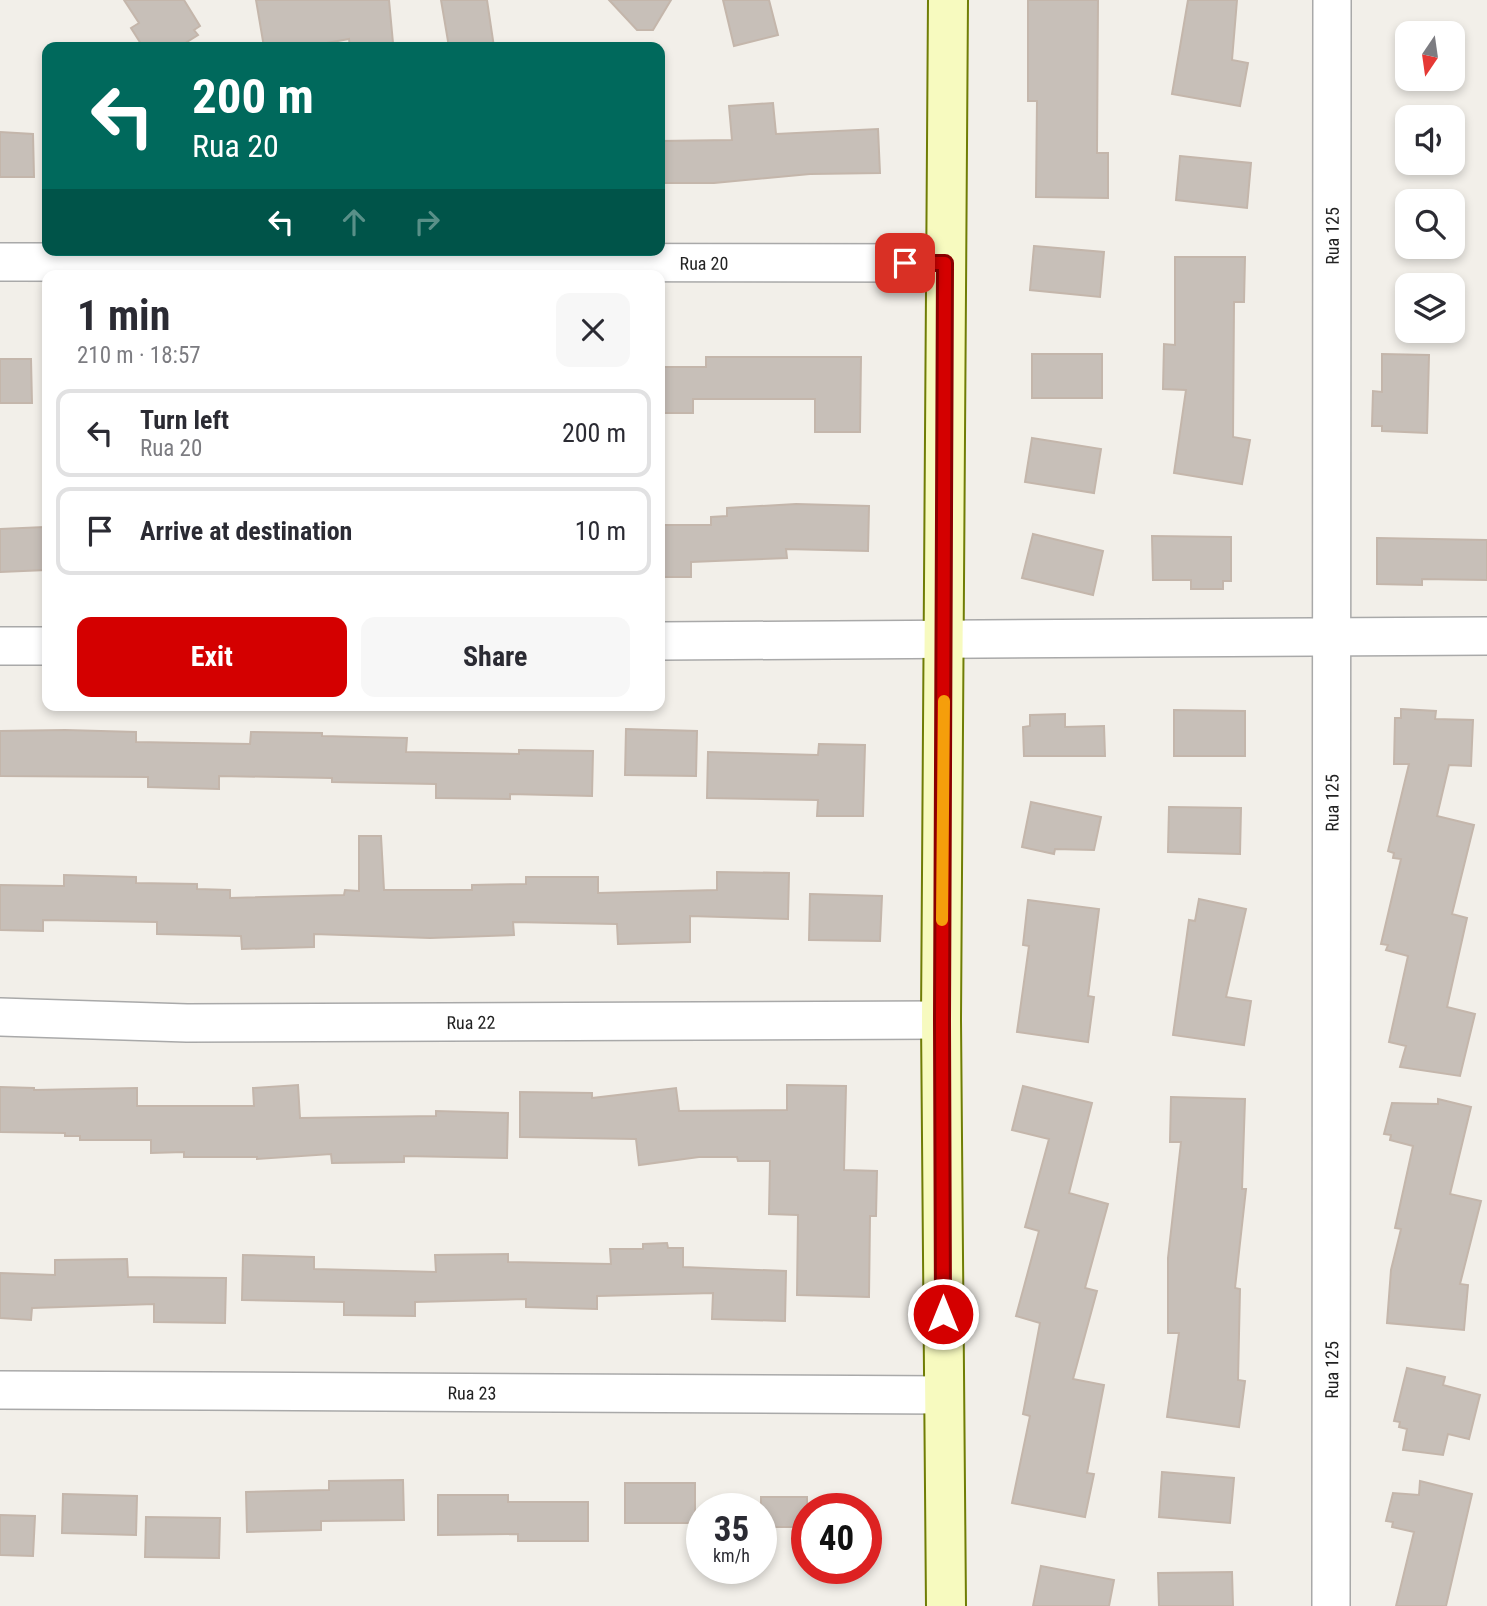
<!DOCTYPE html>
<meta charset="utf-8">
<style>
:root{--surface:#fff;--page:#f7f7f7;--text:#2b2b33;--muted:#7c7c81;--line:#e1e1e2;--accent:#d40000}
body{margin:0;font-family:"Roboto Condensed",sans-serif;background:var(--page);color:var(--text);height:100vh;display:flex;flex-direction:column;font-size:26px;white-space:nowrap}
*{box-sizing:border-box;margin:0}
p{font-size:23px;color:var(--muted)}
.icon{flex:none;width:38px;height:38px;fill:none;stroke:currentColor;stroke-width:2;stroke-linecap:round;stroke-linejoin:round}
.map{position:relative;flex:1;overflow:hidden}
.details{position:absolute;left:42px;top:270px;width:623px;height:441px;display:flex;flex-direction:column;background:var(--surface);border-radius:14px;box-shadow:0 4px 10px #0003}
.details>*{flex:none}
.guide{position:absolute;left:42px;top:42px;width:623px;height:214px;border-radius:14px;box-shadow:0 4px 10px #0003;background:#00695c;color:#fff;overflow:hidden}
.needle{width:46px;rotate:193deg}
.tools{position:absolute;left:1395px;top:21px;display:grid;gap:14px}
.tools a{display:grid;place-items:center;width:70px;height:70px;border-radius:14px;background:var(--surface);box-shadow:0 4px 10px #0003;font-size:35px}
.speed{position:absolute;left:686px;top:1493px;display:flex;gap:14px;font-size:35px;font-weight:700;text-align:center}
.speed>*{display:grid;place-content:center;width:91px;height:91px;border-radius:50%;background:var(--surface);box-shadow:0 4px 10px #0003;line-height:1}
.speed small{font-size:18px;font-weight:400}
.speed .limit{border:10px solid #d22;background:#fff;color:#111}
.pin{position:absolute;display:grid;place-items:center;width:60px;height:60px;color:#fff;margin:-30px;border-radius:14px;box-shadow:0 4px 10px #0006}
.me{position:absolute;width:77px;margin:-38px;rotate:0deg;stroke-linejoin:round;filter:drop-shadow(0 0 5px #0008)}
.turn{display:flex;align-items:center;gap:24px;height:147px;padding:0 35px;font-size:32px}
.turn .icon{width:91px;height:91px;stroke-width:2.5}
.turn b{display:block;font-size:49px;line-height:60px}
.lanes{display:flex;align-items:center;height:66px;padding:0 35px;background:#0003;justify-content:center;gap:35px;direction:ltr}
.lanes .off{opacity:.35}
.round{display:grid;place-items:center;flex:none;width:74px;height:74px;border-radius:14px;background:var(--page)}
.summary{display:flex;align-items:center;justify-content:space-between;height:119px;padding:0 35px}
h1{font-size:42px;font-weight:700;line-height:52px}
.primary-button{display:flex;gap:14px;margin-top:auto;padding:14px 35px}
.primary-button a{flex:1;height:80px;border-radius:14px;background:var(--accent);color:#fff;font-size:28px;font-weight:700;line-height:80px;text-align:center}
.primary-button a+a{background:var(--page);color:var(--text)}
ul{padding:0;list-style:none}
li{display:flex;align-items:center;gap:21px;height:88px;margin:0 14px 10px;padding:0 21px;border:4px solid var(--line);border-radius:14px}
li div{flex:1}
li b{display:block;font-size:26px}
li em{font-style:normal}
.map>svg:first-child{display:block}
.building{fill:#c7bfb8;stroke:#c4b6ab;stroke-width:2}
.lines{fill:none;stroke-linecap:round;stroke-linejoin:round}
.street-casing{stroke:#a9a9a9;stroke-width:40}
.secondary-casing{stroke:#707d05;stroke-width:42}
.street{stroke:#fff;stroke-width:37}
.secondary{stroke:#f7fabf;stroke-width:38}
.route-casing{stroke:#8a0000;stroke-width:18}
.route{stroke:#d40000;stroke-width:12}
.slow{stroke:#f59e0b;stroke-width:12}
.labels{text-anchor:middle;dominant-baseline:central;stroke-width:6;stroke-linejoin:round;paint-order:stroke}
.street-label{font-size:18px;fill:#222;stroke:#fff}
</style>
<div class="map">
<svg width="1487" height="1606" viewBox="0 0 1487 1606">
<rect width="100%" height="100%" fill="#f2efe9"/>
<g class="building">
<polygon points="124,0 184,0 200,26 194,30 198,35 179,47 143,47 131,28 139,23"/>
<polygon points="256,0 389,0 393,43 350,47 349,39 305,47 264,47"/>
<polygon points="441,0 487,0 494,47 449,47"/>
<polygon points="609,0 671,0 653,30 637,30"/>
<polygon points="723,0 769,0 778,35 734,46"/>
<polygon points="1028,0 1098,0 1097,153 1108,153 1108,198 1036,197 1037,101 1028,101"/>
<polygon points="1188,0 1237,0 1232,60 1248,63 1240,106 1172,94"/>
<polygon points="773,103 776,134 878,129 880,173 810,174 714,183 660,183 660,141 732,140 729,106"/>
<polygon points="0,132 33,134 34,177 0,177"/>
<polygon points="1180,156 1251,163 1247,208 1176,200"/>
<polygon points="1034,246 1104,252 1100,297 1030,290"/>
<polygon points="1175,257 1245,257 1244,302 1234,302 1233,437 1250,440 1242,484 1174,473 1186,390 1163,389 1164,344 1175,345"/>
<rect x="1032" y="354" width="70" height="44"/>
<polygon points="1382,354 1429,355 1427,433 1382,431 1382,426 1372,426 1373,391 1382,392"/>
<polygon points="706,357 861,357 860,432 815,432 815,399 693,399 693,413 660,413 660,367 706,367"/>
<polygon points="0,359 31,359 32,403 0,403"/>
<polygon points="1032,438 1101,449 1094,493 1025,482"/>
<polygon points="796,504 869,506 868,551 786,549 787,558 691,562 691,577 660,577 660,525 711,525 711,517 727,516 727,508"/>
<polygon points="44,527 46,570 0,572 0,529"/>
<polygon points="1033,534 1103,551 1093,595 1022,578"/>
<polygon points="1152,536 1231,537 1231,581 1223,581 1223,589 1191,589 1191,580 1153,580"/>
<polygon points="1377,538 1487,540 1487,580 1422,579 1422,585 1377,584"/>
<polygon points="1401,709 1436,711 1435,719 1473,720 1471,766 1449,765 1437,816 1474,825 1452,914 1467,918 1447,1007 1475,1014 1460,1076 1400,1067 1406,1046 1389,1042 1408,956 1386,950 1388,945 1381,944 1401,859 1393,858 1394,853 1388,851 1409,764 1394,764 1395,718 1401,718"/>
<polygon points="1174,710 1245,711 1245,756 1174,756"/>
<polygon points="1065,714 1065,727 1104,726 1105,756 1024,756 1023,727 1030,726 1030,715"/>
<polygon points="626,729 697,731 696,776 625,775"/>
<polygon points="65,730 136,732 136,742 250,744 251,732 322,733 322,736 407,738 406,752 519,754 519,750 593,751 592,796 510,794 510,799 436,798 436,784 332,782 332,778 219,776 219,789 148,787 148,777 0,776 0,731"/>
<polygon points="819,744 865,745 863,816 817,816 818,800 707,798 708,752 818,755"/>
<polygon points="1031,802 1101,817 1094,850 1055,849 1054,854 1022,847"/>
<polygon points="1169,807 1241,808 1240,854 1168,852"/>
<polygon points="359,836 381,836 384,890 472,890 472,885 526,884 526,877 598,877 598,893 717,890 717,872 789,873 788,919 690,916 690,942 618,944 617,924 513,922 514,935 430,938 314,934 314,947 242,949 241,936 157,934 157,922 43,920 43,931 0,930 0,885 64,886 64,875 136,877 136,883 197,884 197,889 230,890 230,898 344,895 345,890 359,891"/>
<polygon points="810,894 882,896 880,941 809,940"/>
<polygon points="1199,899 1246,909 1226,997 1251,1001 1244,1045 1173,1035 1189,920 1195,921"/>
<polygon points="1028,900 1099,909 1088,996 1094,997 1088,1042 1017,1032 1029,946 1023,945"/>
<polygon points="298,1085 300,1118 436,1116 436,1111 508,1113 507,1158 404,1156 404,1162 332,1163 331,1154 257,1159 257,1157 184,1157 184,1152 151,1153 151,1140 80,1140 80,1136 65,1136 65,1133 0,1132 0,1087 34,1088 34,1090 137,1088 137,1106 254,1106 253,1088"/>
<polygon points="787,1085 846,1086 844,1170 877,1171 876,1216 870,1216 869,1297 797,1295 798,1215 769,1214 770,1161 738,1161 737,1157 699,1157 639,1165 636,1139 520,1137 520,1092 592,1093 592,1098 676,1088 679,1111 787,1110"/>
<polygon points="1023,1086 1092,1103 1069,1193 1108,1204 1085,1288 1097,1291 1073,1379 1104,1385 1087,1473 1094,1474 1085,1517 1012,1503 1030,1416 1023,1414 1040,1323 1016,1316 1039,1231 1025,1227 1049,1139 1012,1130"/>
<polygon points="1171,1097 1245,1099 1242,1189 1246,1189 1235,1288 1240,1289 1238,1380 1245,1381 1239,1427 1167,1417 1179,1333 1168,1333 1168,1258 1181,1142 1170,1142"/>
<polygon points="1438,1099 1471,1107 1450,1194 1481,1201 1460,1284 1468,1285 1464,1330 1387,1323 1391,1270 1401,1229 1395,1228 1413,1146 1390,1140 1391,1135 1384,1134 1392,1103 1438,1104"/>
<polygon points="667,1243 668,1248 683,1248 683,1267 786,1271 785,1321 712,1319 713,1293 597,1296 597,1309 526,1307 526,1299 415,1302 415,1316 344,1315 344,1302 242,1300 243,1255 314,1257 314,1269 436,1272 435,1255 508,1254 508,1262 611,1264 610,1249 643,1249 643,1244"/>
<polygon points="127,1259 128,1277 226,1278 225,1323 154,1322 154,1304 32,1308 31,1320 0,1318 0,1273 55,1275 55,1260"/>
<polygon points="1407,1368 1445,1377 1443,1385 1480,1395 1469,1439 1448,1434 1443,1455 1403,1450 1407,1429 1399,1427 1400,1422 1394,1421"/>
<polygon points="1162,1472 1234,1478 1230,1523 1159,1517"/>
<polygon points="403,1480 404,1520 321,1521 321,1530 247,1532 246,1492 329,1490 329,1481"/>
<polygon points="1420,1481 1472,1494 1446,1606 1396,1606 1414,1532 1392,1527 1393,1522 1386,1521 1393,1493 1419,1495"/>
<rect x="625" y="1483" width="70" height="40"/>
<polygon points="63,1494 137,1496 136,1535 62,1533"/>
<polygon points="438,1495 508,1495 508,1502 588,1502 588,1541 518,1541 518,1534 438,1535"/>
<rect x="761" y="1497" width="46" height="30"/>
<polygon points="0,1515 35,1516 33,1556 0,1555"/>
<polygon points="146,1517 220,1518 219,1558 145,1557"/>
<polygon points="1041,1566 1114,1580 1109,1606 1033,1606"/>
<polygon points="1232,1572 1233,1606 1159,1606 1158,1573"/>
</g>
<g class="lines">
<defs>
<g id="street">
<path id="s1" d="M0 262 945 263"/>
<polyline points="660,641 1487,636"/>
<polyline points="0,646 47,646"/>
<path id="s2" d="M0 1017 187 1023 941 1020"/>
<path id="s3" d="M0 1390 944 1395"/>
<path id="s4" d="M1331 1606 1332 0"/>
</g>
<polyline id="secondary" points="946,1606 941,1020 948,0"/>
</defs>
<use href="#street" class="street-casing"/>
<use href="#secondary" class="secondary-casing"/>
<use href="#street" class="street"/>
<use href="#secondary" class="secondary"/>
</g>
<g class="lines">
<defs>
<polyline id="route" points="905,263 945,263 942,1020 943,1314"/>
</defs>
<use href="#route" class="route-casing"/>
<use href="#route" class="route"/>
<polyline class="slow" points="942,920 944,701"/>
</g>
<g class="labels">
<g class="street-label">
<text stroke="none"><textPath href="#s4" startOffset="1370">Rua 125</textPath></text>
<text stroke="none"><textPath href="#s1" startOffset="704">Rua 20</textPath></text>
<text stroke="none"><textPath href="#s4" startOffset="803">Rua 125</textPath></text>
<text stroke="none"><textPath href="#s2" startOffset="471">Rua 22</textPath></text>
<text stroke="none"><textPath href="#s4" startOffset="236">Rua 125</textPath></text>
<text stroke="none"><textPath href="#s3" startOffset="472">Rua 23</textPath></text>
</g>
</g>
</svg>
<div class="tools">
<a><svg class="needle" viewBox="-14 -14 28 28"><path d="M0-13l5 13h-10z" fill="#e53935"/><path d="M0 13l5-13h-10z" fill="#7c7c81"/></svg></a>
<a><svg class="icon" aria-label="sound" viewBox="0 0 24 24"><path d="M4 9h4l5-4v14l-5-4H4zM17 9q2 3 0 6"/></svg></a>
<a><svg class="icon" aria-label="search" viewBox="0 0 24 24"><circle cx="10" cy="10" r="6"/><path d="M15 15l6 6"/></svg></a>
<a><svg class="icon" aria-label="layers" viewBox="0 0 24 24"><path d="M12 4l9 5-9 5-9-5zM3 14l9 5 9-5"/></svg></a>
</div>
<div class="speed"><div>35<small>km/h</small></div><div class="limit">40</div></div>
<div class="pin" style="left:905px;top:263px;background:#d93025"><svg class="icon" aria-label="arrive" viewBox="0 0 24 24"><path d="M6 21V4h12l-3 4 3 4H6"/></svg></div>
<svg class="me" style="left:943px;top:1314px" viewBox="-20 -20 40 40"><circle r="17" fill="#d40000" stroke="#fff" stroke-width="3"/><path d="M0-11L8 9 0 5-8 9z" fill="#fff"/></svg>
<div class="guide">
<div class="turn"><svg class="icon" aria-label="left" viewBox="0 0 24 24"><path d="M17 20v-9H6M10 6l-5 5 5 5"/></svg><div><b>200 m</b>Rua 20</div></div>
<div class="lanes"><svg class="icon" aria-label="left" viewBox="0 0 24 24"><path d="M17 20v-9H6M10 6l-5 5 5 5"/></svg><svg class="icon off" aria-label="ahead" viewBox="0 0 24 24"><path d="M12 20V5M6 11l6-6 6 6"/></svg><svg class="icon off" aria-label="right" viewBox="0 0 24 24"><path d="M7 20v-9h11M14 6l5 5-5 5"/></svg></div>
</div>
<section class="details">
<div class="summary"><div><h1>1 min</h1><p>210 m · 18:57</p></div><a class="round"><svg class="icon" aria-label="close" viewBox="0 0 24 24"><path d="M6 6l12 12M18 6L6 18"/></svg></a></div>
<ul>
<li><svg class="icon" aria-label="left" viewBox="0 0 24 24"><path d="M17 20v-9H6M10 6l-5 5 5 5"/></svg><div><b>Turn left</b><p>Rua 20</p></div><em>200 m</em></li>
<li><svg class="icon" aria-label="arrive" viewBox="0 0 24 24"><path d="M6 21V4h12l-3 4 3 4H6"/></svg><div><b>Arrive at destination</b></div><em>10 m</em></li>
</ul>
<div class="primary-button"><a>Exit</a><a>Share</a></div>
</section>
</div>
